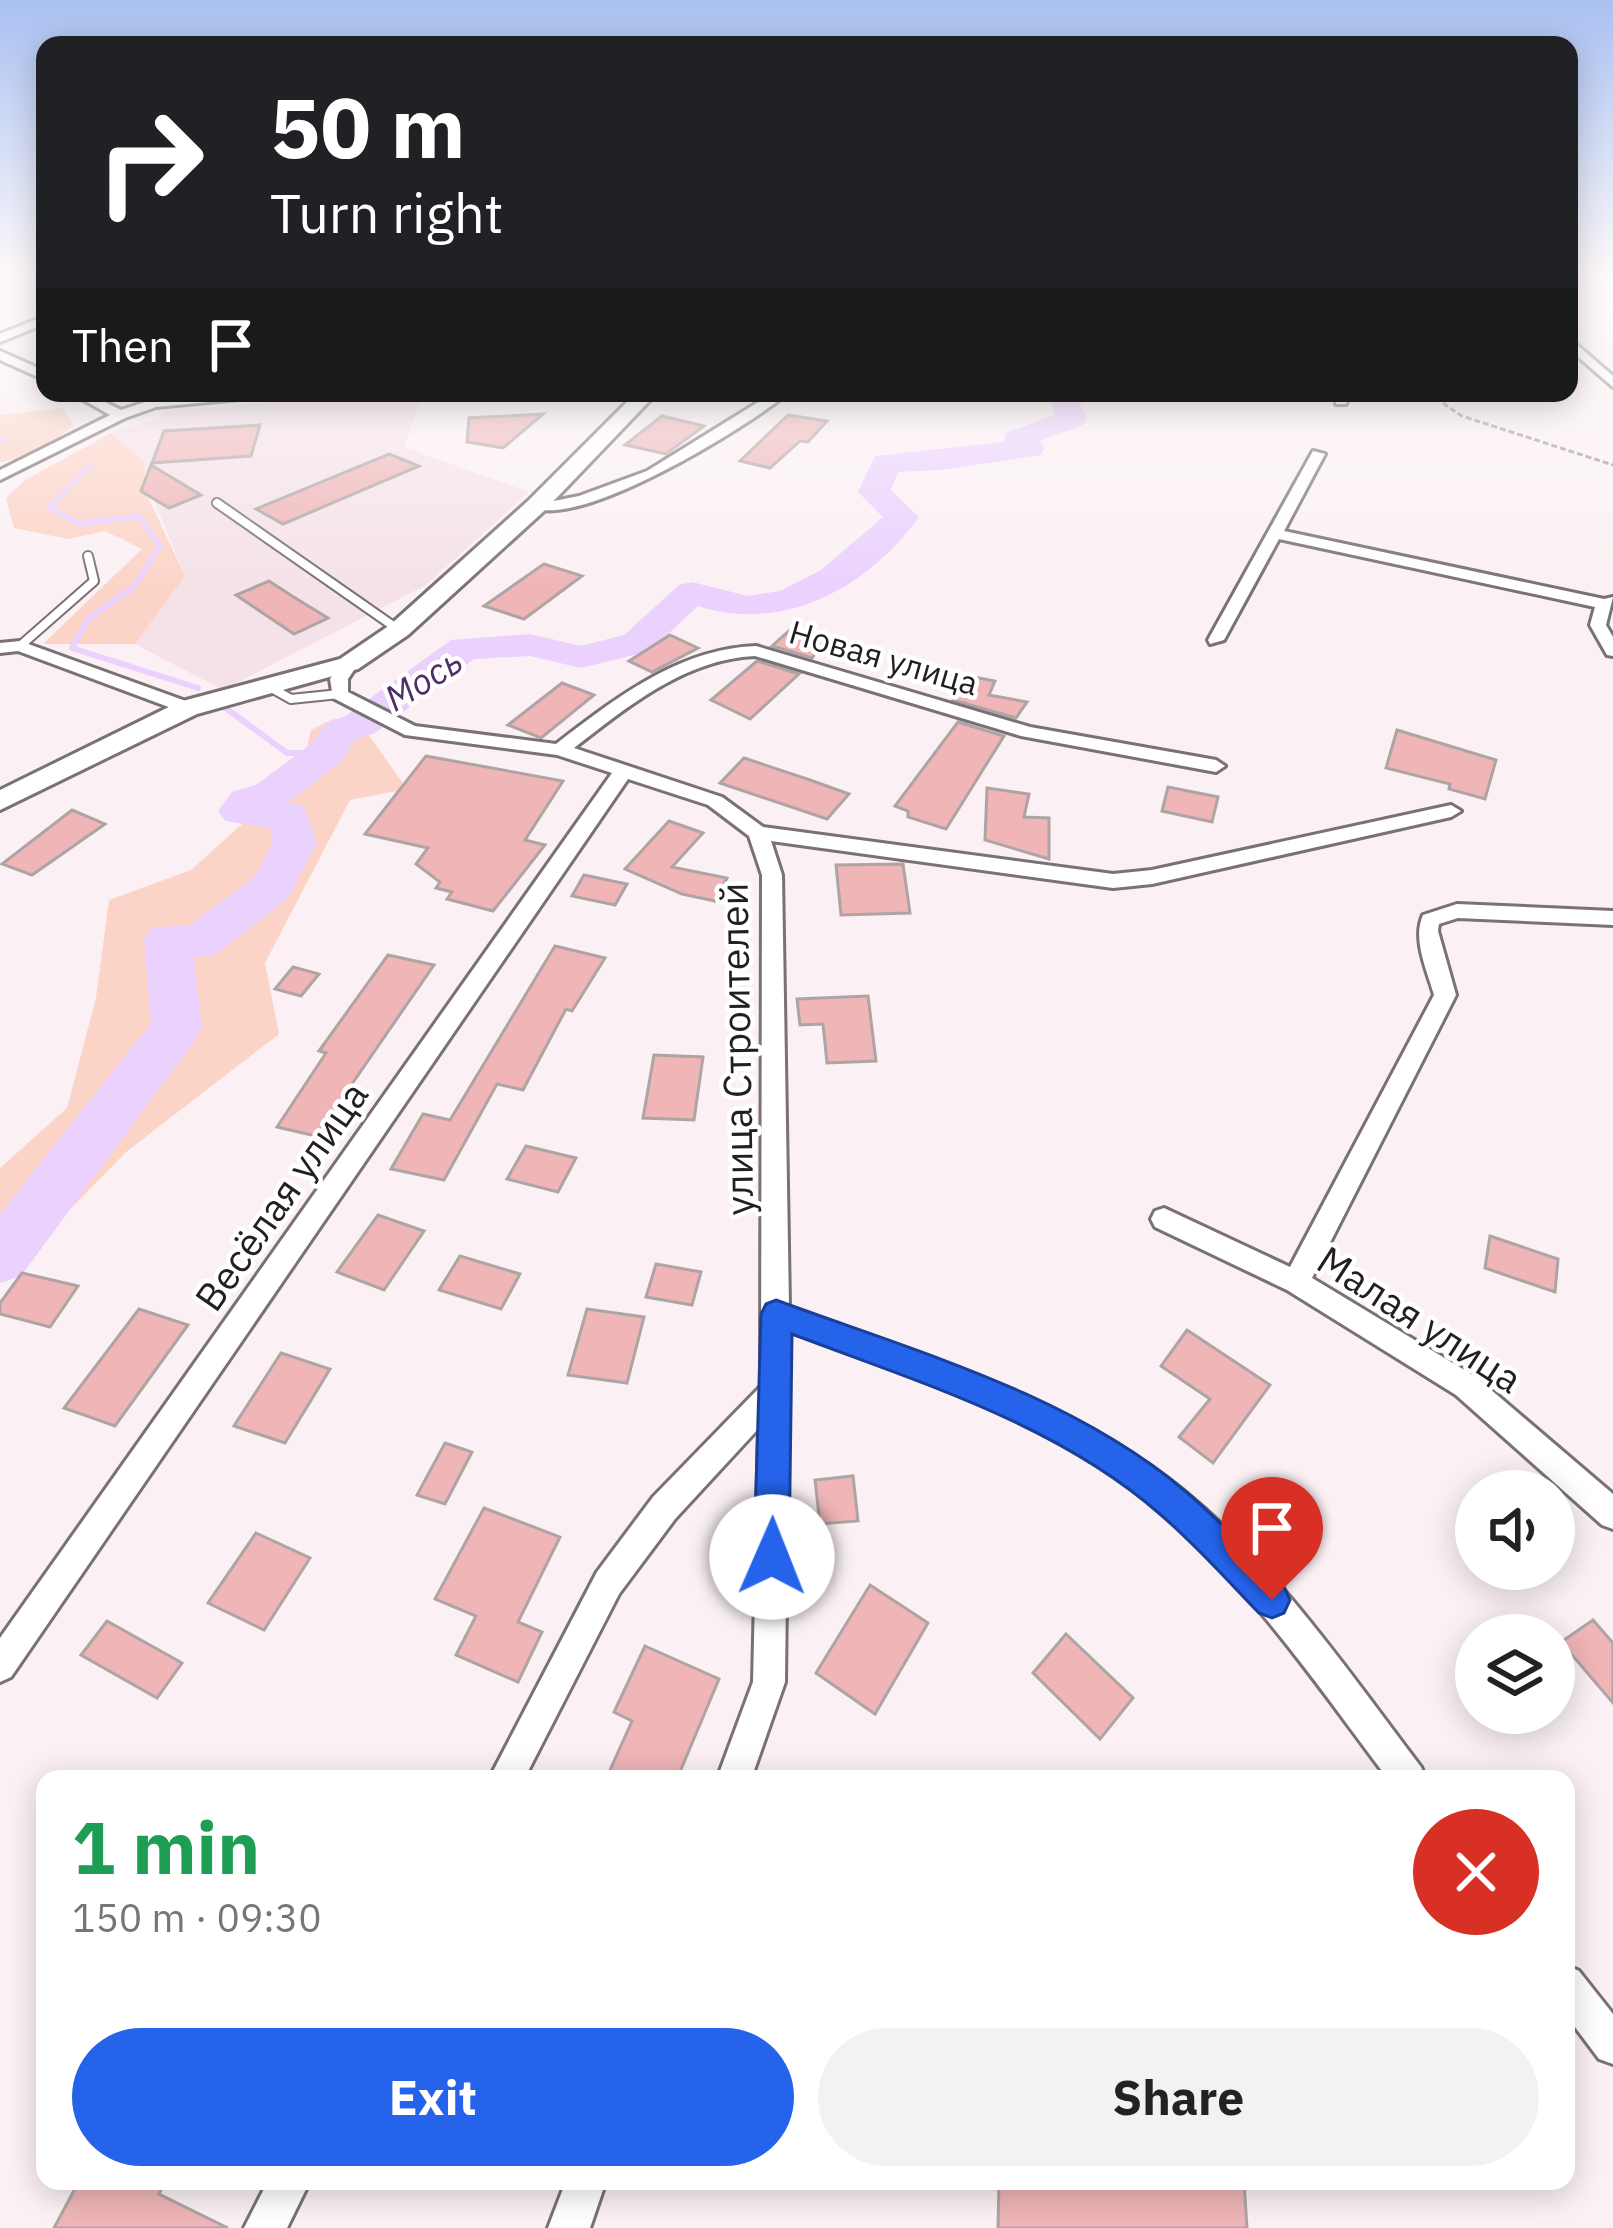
<!DOCTYPE html>
<meta charset="utf-8">
<style>
:root{--surface:#fff;--page:#f2f2f2;--text:#222;--muted:#767676;--accent:#2563eb}
body{margin:0;font-family:"IBM Plex Sans",sans-serif;background:var(--page);color:var(--text);height:100vh;display:flex;flex-direction:column;font-size:45px;white-space:nowrap}
*{box-sizing:border-box;margin:0}
p{font-size:39px;color:var(--muted)}
.icon{flex:none;width:66px;height:66px;fill:none;stroke:currentColor;stroke-width:2;stroke-linecap:round;stroke-linejoin:round}
.map{position:relative;flex:1;overflow:hidden}
.side{position:absolute;left:36px;top:1770px;width:1539px;height:420px;display:flex;flex-direction:column;background:var(--surface);border-radius:24px;box-shadow:0 6px 30px #0003}
.side>*{flex:none}
.hud{position:absolute;left:36px;top:36px;width:1542px;height:366px;border-radius:24px;box-shadow:0 6px 30px #0003;background:#202124;color:#fff;overflow:hidden}
.buttons{position:absolute;left:1455px;top:1470px;display:grid;gap:24px}
.buttons a{display:grid;place-items:center;width:120px;height:120px;border-radius:50%;background:var(--surface);box-shadow:0 6px 30px #0003;font-size:60px}
.pin{position:absolute;display:grid;place-items:center;width:102px;height:102px;color:#fff;margin:-123px -51px;border-radius:50% 50% 50% 0;rotate:-45deg;box-shadow:0 0 12px #0007}
.pin .icon{rotate:45deg}
.me{position:absolute;width:132px;margin:-66px;rotate:1deg;stroke-linejoin:round;filter:drop-shadow(0 0 9px #0008)}
.turn{display:flex;align-items:center;gap:42px;height:252px;padding:0 36px;font-size:54px}
.turn .icon{width:156px;height:156px;stroke-width:2.5}
.turn b{display:block;font-size:84px;line-height:102px}
.then{display:flex;align-items:center;height:114px;padding:0 36px;background:#0003;gap:24px;font-size:45px}
.round{display:grid;place-items:center;flex:none;width:126px;height:126px;border-radius:63px;background:var(--page)}
.overview{display:flex;align-items:center;justify-content:space-between;height:204px;padding:0 36px}
h1{font-size:72px;font-weight:800;line-height:90px;color:#1e9e55}
.button{display:flex;gap:24px;margin-top:auto;padding:24px 36px}
.button a{flex:1;height:138px;border-radius:72px;background:var(--accent);color:#fff;font-size:48px;font-weight:800;line-height:138px;text-align:center}
.button a+a{background:var(--page);color:var(--text)}
.map>svg:first-child{display:block}
.built{fill:#f5e2e9}
.green{fill:#fcd4c7}
.lines{fill:none;stroke-linecap:round;stroke-linejoin:round}
.stream-far1{stroke:#ead1fe;stroke-width:4.5}
.stream{stroke:#ead1fe;stroke-width:6}
.river{fill:#ead1fe;fill-rule:evenodd}
.building{fill:#efb5b7;stroke:#afa4a4;stroke-width:3}
.lane-casing{stroke:#7a7174;stroke-width:12}
.street-casing{stroke:#7a7174;stroke-width:6}
.secondary-casing{stroke:#7a7174;stroke-width:6}
.path{stroke:#9d9698;stroke-width:3;stroke-dasharray:6 3;stroke-linecap:butt}
.lane{stroke:#fff;stroke-width:8}
.street{fill:#fff;fill-rule:evenodd}
.secondary{fill:#fff;fill-rule:evenodd}
.route{fill:#2563eb;stroke:#184099;stroke-width:3}
.labels{text-anchor:middle;dominant-baseline:central;stroke-width:9;stroke-linejoin:round;paint-order:stroke}
.far-street-label{font-size:33px;fill:#231f20;stroke:#fff}
.far-water-label{font-size:36px;font-style:italic;fill:#4f2f66;stroke:#fff}
.street-label{font-size:39px;fill:#231f20;stroke:#fff}
</style>
<div class="map">
<svg width="1613" height="2228" viewBox="0 0 1613 2228">
<rect width="100%" height="100%" fill="#fbf1f4"/>
<polygon class="built" points="391,393 423,393 404,447 529,492 426,585 223,690 115,634 185,576 148,486 144,461 111,433 160,418 163,411"/>
<g class="green">
<polygon points="63,408 74,426 36,453 0,463 0,415"/>
<polygon points="111,433 144,461 147,495 185,576 135,644 43,644 142,549 105,531 68,539 14,528 6,498 25,480"/>
<polygon points="333,719 361,724 407,789 350,800 265,963 279,1034 126,1152 53,1227 0,1273 0,1168 67,1108 96,998 109,900 191,870 302,770 311,730"/>
</g>
<g class="lines">
<g class="stream-far1">
<polyline points="0,436 6,440"/>
<polyline points="63,493 90,466"/>
</g>
<g class="stream">
<polyline points="66,490 49,507 79,524 139,516 160,546 134,587 89,618 72,648 198,688"/>
<polyline points="223,706 287,753 326,753"/>
</g>
<path class="river" d="M1047 393H1075L1087 419 1083 425 1040 441 1045 448 1041 455 941 470 898 472 891 490 919 517C869 587 783 634 698 606L650 651 581 668 530 656 474 659 375 733 354 741 341 762 288 802 304 806 317 843 288 898 217 954 194 958 202 1027 195 1040 21 1276 0 1283V1214L151 1023 144 940 151 928 190 925 254 877 273 843 270 828 225 821 218 811 232 792 256 785 311 744 325 724 347 715 451 640 530 634 581 646 624 635 679 585 692 582 748 596 780 591 821 570 883 517 858 492 875 456 1004 442 1006 433 1055 415Z"/>
</g>
<g class="building">
<polygon points="543,414 503,448 467,442 469,418"/>
<polygon points="788,415 827,421 808,442 800,441 770,468 740,461"/>
<polygon points="662,416 704,426 666,454 625,445"/>
<polygon points="260,425 251,456 152,463 164,431"/>
<polygon points="389,454 419,466 283,524 256,509"/>
<polygon points="151,465 201,495 169,508 141,491"/>
<polygon points="544,564 582,576 524,619 484,606"/>
<polygon points="269,581 292,596 328,618 294,634 236,595"/>
<polygon points="791,629 827,638 812,658 772,646"/>
<polygon points="670,635 698,648 652,672 629,661"/>
<polygon points="757,661 799,674 750,719 711,700"/>
<polygon points="964,675 995,681 989,695 1027,702 1016,718 953,700"/>
<polygon points="562,683 594,695 541,738 508,725"/>
<polygon points="958,722 1004,736 946,829 908,817 908,811 895,806"/>
<polygon points="1397,730 1496,760 1485,799 1449,789 1450,784 1386,768"/>
<polygon points="426,756 563,781 525,840 545,845 493,911 447,899 452,892 436,888 440,882 416,864 428,848 365,834"/>
<polygon points="744,758 810,780 849,794 827,819 720,783"/>
<polygon points="1168,787 1218,797 1212,822 1162,811"/>
<polygon points="987,788 1029,794 1024,817 1049,818 1049,859 985,840"/>
<polygon points="72,810 105,824 32,875 2,864"/>
<polygon points="669,821 703,833 672,867 727,878 715,901 682,894 625,869"/>
<polygon points="903,864 910,913 841,915 836,865"/>
<polygon points="584,875 627,884 615,905 572,896"/>
<polygon points="555,946 605,958 572,1011 566,1009 523,1090 497,1084 444,1180 391,1169 423,1114 450,1120"/>
<polygon points="388,955 434,965 316,1136 277,1127 326,1053 319,1051"/>
<polygon points="293,967 319,974 301,996 275,989"/>
<polygon points="868,996 876,1061 827,1063 823,1024 800,1025 797,999"/>
<polygon points="654,1055 703,1057 694,1120 643,1118"/>
<polygon points="526,1146 576,1158 558,1192 507,1179"/>
<polygon points="378,1215 424,1231 384,1290 337,1272"/>
<polygon points="1490,1236 1558,1259 1555,1292 1485,1268"/>
<polygon points="460,1256 520,1274 501,1309 439,1290"/>
<polygon points="656,1264 701,1272 692,1305 646,1297"/>
<polygon points="22,1273 78,1286 50,1327 0,1314 0,1303"/>
<polygon points="139,1309 188,1325 115,1426 64,1408"/>
<polygon points="587,1309 644,1317 627,1383 568,1375"/>
<polygon points="1187,1330 1270,1385 1213,1463 1179,1437 1210,1399 1161,1366"/>
<polygon points="281,1353 330,1369 285,1443 234,1426"/>
<polygon points="445,1443 472,1452 445,1504 417,1495"/>
<polygon points="853,1476 858,1521 820,1524 815,1480"/>
<polygon points="484,1508 560,1537 518,1622 542,1632 518,1682 456,1655 476,1616 435,1599"/>
<polygon points="256,1533 310,1558 264,1630 208,1603"/>
<polygon points="870,1585 928,1623 875,1714 816,1673"/>
<polygon points="1593,1620 1613,1643 1613,1703 1561,1642"/>
<polygon points="107,1621 182,1663 157,1698 81,1655"/>
<polygon points="1066,1634 1133,1698 1100,1739 1033,1673"/>
<polygon points="645,1646 719,1679 677,1779 606,1779 632,1721 614,1712"/>
<polygon points="79,2181 165,2181 159,2194 228,2228 54,2228"/>
<polygon points="999,2181 1244,2181 1247,2228 998,2228"/>
</g>
<g class="lines">
<defs>
<g id="lane">
<polyline points="217,503 399,630"/>
<polyline points="20,646 94,581 88,556"/>
<polyline points="266,685 291,699 339,694"/>
</g>
<g id="street">
<polygon points="45,316 45,324 0,342 0,334"/>
<polygon points="1569,338 1613,376 1613,387 1569,349"/>
<polygon points="0,351 45,371 45,380 0,360"/>
<polygon points="71,393 87,393 121,410 154,399 268,393 262,397 156,407 125,418 0,480 0,470 110,415"/>
<polygon points="416,393 432,393 422,398"/>
<path d="M773 393H788C749 426 576 533 529 506L579 496 647 471Z"/>
<polygon points="1338,393 1350,393 1346,404 1336,404"/>
<polygon points="1313,451 1325,454 1284,531 1604,599 1613,597 1606,625 1613,637 1613,656 1607,655 1590,625 1595,607 1279,539 1224,640 1210,644 1208,640"/>
<polygon points="20,641 194,704 197,708 188,713 182,712 18,651 0,653 0,643"/>
<path d="M756 646 1030 727 1216 760 1225 766 1216 772 1021 736 755 656C685 659 627 707 574 748L722 797 763 827 1113 874 1152 870 1451 805 1461 811 1451 817 1152 884 1113 888 771 841 782 875 789 1307C925 1356 1070 1399 1184 1491 1278 1568 1348 1671 1421 1767L1426 1779H1388C1319 1687 1253 1590 1165 1514 1058 1423 919 1379 789 1331L785 1682 751 1779H717L753 1682 759 1428 675 1519 619 1594 524 1779H489L597 1572 653 1497 761 1386 762 875 749 836 708 805 628 779 11 1677 0 1682V1638L612 773 557 755 405 735 333 698 330 679 343 660 358 664 348 679V692L415 726 556 744C616 698 678 649 756 646Z"/>
<path d="M1457 904 1613 911V925L1458 918 1439 924 1438 931 1456 995 1312 1278 1476 1377 1613 1494V1529L1602 1525 1456 1395 1287 1290 1155 1227 1151 1219 1155 1211 1164 1208 1290 1267 1434 995C1427 970 1412 939 1423 915Z"/>
<polygon points="1566,1965 1579,1971 1613,2014 1613,2064 1599,2059 1566,2015"/>
<polygon points="268,2181 310,2181 287,2228 244,2228"/>
<polygon points="566,2181 606,2181 590,2228 548,2228"/>
</g>
<polygon id="secondary" points="636,393 657,393 544,511 408,635 358,669 197,714 0,810 0,790 179,702 340,659 390,625 528,501"/>
</defs>
<use href="#lane" class="lane-casing"/>
<use href="#street" class="street-casing"/>
<use href="#secondary" class="secondary-casing"/>
<polyline class="path" points="1428,393 1462,416 1613,465"/>
<use href="#lane" class="lane"/>
<use href="#street" class="street"/>
<use href="#secondary" class="secondary"/>
</g>
<linearGradient id="sky" x2="0" y2="1"><stop stop-color="#a9c0f1"/><stop offset="0.47" stop-color="#fdf9fa"/><stop offset="1" stop-color="#fdf9fa" stop-opacity="0"/></linearGradient>
<rect width="1613" height="588" fill="url(#sky)"/>
<path class="route" d="M776 1300C914 1351 1071 1394 1185 1491 1220 1520 1251 1555 1284 1587L1290 1600 1284 1613 1272 1618 1259 1613C1227 1580 1196 1545 1161 1515 1058 1424 918 1382 792 1334L789 1557 784 1570 772 1575 759 1570 754 1557 761 1314 766 1304Z"/>
<g class="labels">
<g class="far-street-label">
<text transform="translate(884 657) rotate(16)">Новая улица</text>
</g>
<g class="far-water-label">
<text transform="translate(423 679) rotate(-32)">Мось</text>
</g>
<g class="street-label">
<text transform="translate(736 1049) rotate(-91)">улица Строителей</text>
<text transform="translate(281 1196) rotate(-55)">Весёлая улица</text>
<text transform="translate(1420 1319) rotate(33)">Малая улица</text>
</g>
</g>
</svg>
<div class="buttons">
<a><svg class="icon" aria-label="sound" viewBox="0 0 24 24"><path d="M4 9h4l5-4v14l-5-4H4zM17 9q2 3 0 6"/></svg></a>
<a><svg class="icon" aria-label="layers" viewBox="0 0 24 24"><path d="M12 4l9 5-9 5-9-5zM3 14l9 5 9-5"/></svg></a>
</div>
<div class="pin" style="left:1272px;top:1600px;background:#d93025"><svg class="icon" aria-label="arrive" viewBox="0 0 24 24"><path d="M6 21V4h12l-3 4 3 4H6"/></svg></div>
<svg class="me" style="left:772px;top:1557px" viewBox="-20 -20 40 40"><circle r="19" fill="#fff"/><path d="M0-13L10 11 0 6-10 11z" fill="#2563eb"/></svg>
<div class="hud">
<div class="turn"><svg class="icon" aria-label="right" viewBox="0 0 24 24"><path d="M7 20v-9h11M14 6l5 5-5 5"/></svg><div><b>50 m</b>Turn right</div></div>
<div class="then">Then<svg class="icon" aria-label="arrive" viewBox="0 0 24 24"><path d="M6 21V4h12l-3 4 3 4H6"/></svg></div>
</div>
<section class="side">
<div class="overview"><div><h1>1 min</h1><p>150 m · 09:30</p></div><a class="round" style="background:#d93025;color:#fff"><svg class="icon" aria-label="close" viewBox="0 0 24 24"><path d="M6 6l12 12M18 6L6 18"/></svg></a></div>
<div class="button"><a>Exit</a><a>Share</a></div>
</section>
</div>
